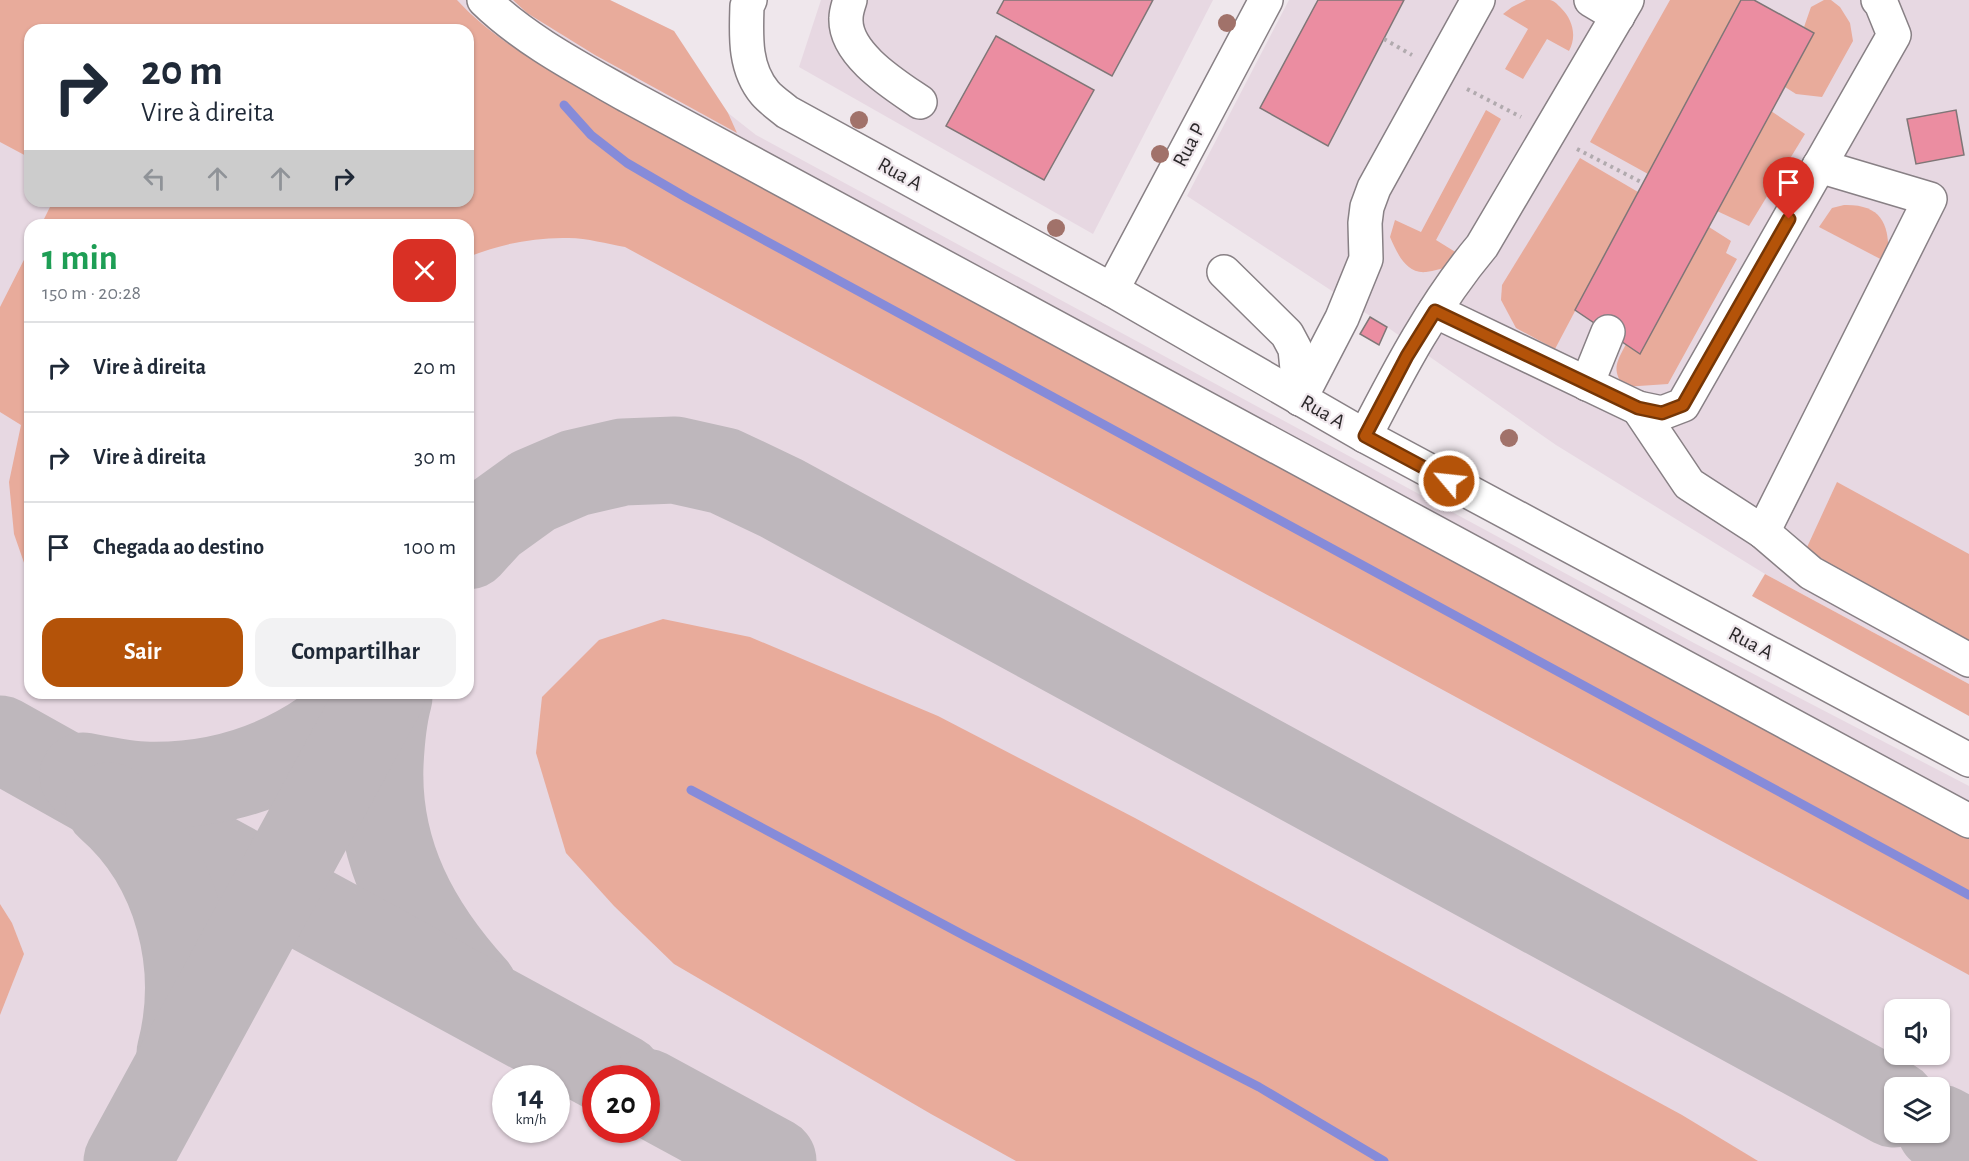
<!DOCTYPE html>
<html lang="pt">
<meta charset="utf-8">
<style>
:root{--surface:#fff;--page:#f2f2f3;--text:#1f2937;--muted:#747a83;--line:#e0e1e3;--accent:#b45309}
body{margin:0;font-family:"Alegreya Sans",sans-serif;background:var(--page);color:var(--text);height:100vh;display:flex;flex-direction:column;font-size:22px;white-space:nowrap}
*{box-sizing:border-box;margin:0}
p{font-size:20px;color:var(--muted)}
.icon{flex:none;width:33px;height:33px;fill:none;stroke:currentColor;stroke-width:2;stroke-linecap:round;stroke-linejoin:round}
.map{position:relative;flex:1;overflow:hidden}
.panel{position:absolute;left:24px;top:219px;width:450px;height:480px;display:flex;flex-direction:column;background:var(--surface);border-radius:18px;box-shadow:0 2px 4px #0004}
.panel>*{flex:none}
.guide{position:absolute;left:24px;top:24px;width:450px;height:183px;border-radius:18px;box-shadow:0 2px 4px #0004;background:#fff;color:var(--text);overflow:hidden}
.tools{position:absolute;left:1884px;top:999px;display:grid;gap:12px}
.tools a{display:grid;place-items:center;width:66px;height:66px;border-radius:12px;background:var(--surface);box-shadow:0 2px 4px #0004;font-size:30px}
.speed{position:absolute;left:492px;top:1065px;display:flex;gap:12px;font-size:30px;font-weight:700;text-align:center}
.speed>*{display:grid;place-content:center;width:78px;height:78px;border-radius:50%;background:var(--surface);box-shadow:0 2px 4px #0004;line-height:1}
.speed small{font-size:15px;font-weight:400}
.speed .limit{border:9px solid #d22;background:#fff;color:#111}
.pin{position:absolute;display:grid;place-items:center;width:51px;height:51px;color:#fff;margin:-62px -26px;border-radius:50% 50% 50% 0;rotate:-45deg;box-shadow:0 0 6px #0007}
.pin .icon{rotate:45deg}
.me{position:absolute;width:66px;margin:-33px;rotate:298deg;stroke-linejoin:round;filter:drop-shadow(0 0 4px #0008)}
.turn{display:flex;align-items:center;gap:21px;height:126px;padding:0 18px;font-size:27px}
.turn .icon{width:78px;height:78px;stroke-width:2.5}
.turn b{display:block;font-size:42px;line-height:51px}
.lanes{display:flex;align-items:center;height:57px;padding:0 18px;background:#0003;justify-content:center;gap:30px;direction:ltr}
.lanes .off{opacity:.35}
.round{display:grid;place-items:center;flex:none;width:63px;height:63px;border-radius:18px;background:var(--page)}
.summary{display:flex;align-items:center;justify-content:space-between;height:102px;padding:0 18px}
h1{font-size:36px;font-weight:700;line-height:45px;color:#1e9e55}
.button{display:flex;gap:12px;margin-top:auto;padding:12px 18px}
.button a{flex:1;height:69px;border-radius:18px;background:var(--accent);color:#fff;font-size:24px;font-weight:700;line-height:69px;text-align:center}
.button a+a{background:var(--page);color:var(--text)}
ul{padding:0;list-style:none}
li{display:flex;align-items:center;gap:18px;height:90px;padding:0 18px;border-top:2px solid var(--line)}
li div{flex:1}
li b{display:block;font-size:22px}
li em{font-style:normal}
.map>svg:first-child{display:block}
.built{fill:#e7d8e2;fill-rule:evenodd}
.green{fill:#e8ab9b}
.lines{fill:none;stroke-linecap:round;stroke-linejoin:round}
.stream{stroke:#868bd9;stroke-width:9}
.taxiway{stroke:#beb7bc;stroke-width:87}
.building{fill:#eb8da1;stroke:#7f7677;stroke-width:1.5}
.minor-casing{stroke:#888085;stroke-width:36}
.path{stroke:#b1aaae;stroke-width:4;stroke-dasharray:3 4.5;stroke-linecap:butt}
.minor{stroke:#fff;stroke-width:33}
.tree{fill:#a1726a}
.route-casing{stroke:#753606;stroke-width:15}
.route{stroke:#b45309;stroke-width:10}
.labels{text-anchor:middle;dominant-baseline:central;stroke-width:4.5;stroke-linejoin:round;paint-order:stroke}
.street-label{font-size:21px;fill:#2c292b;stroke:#efe7ec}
</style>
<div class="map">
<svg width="1969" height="1161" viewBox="0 0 1969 1161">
<rect width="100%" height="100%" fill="#efe7ec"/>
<g class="built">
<path d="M0 0H610L674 31 728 113 756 135 1694 643 1969 786V1161H0ZM30 30H468V201H30ZM30 225H468V693H30ZM1894 1010H1940V1054H1894ZM506 1078H556V1130H506ZM596 1078H646V1130H596ZM1894 1088H1940V1132H1894Z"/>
<polygon points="821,0 1213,0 1093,234 799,67"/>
<polygon points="1289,0 1969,0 1969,684 1765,574 1556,445 1387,327 1187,196"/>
</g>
<g class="green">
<path d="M0 0H457C490 36 533 60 575 86L1897 800 1969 836V975L625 247C607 244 587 238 569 238 534 237 501 244 468 257V225H41L53 201H468V30H30V158L0 142Z"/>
<polygon points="513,0 610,0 674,31 728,113 737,133 595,55 527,13"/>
<path d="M1526 0C1533 0 1542 0 1550 0 1555 1 1558 5 1561 8 1573 20 1577 36 1569 51L1547 39 1523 79 1505 69 1528 29 1503 14 1512 7Z"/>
<polygon points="1670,0 1741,0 1648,174 1590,142"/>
<polygon points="1824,0 1831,0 1840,7 1850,23 1853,41 1822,97 1796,94 1785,87 1814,33 1804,27 1811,7"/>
<path d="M1486 110 1501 119 1436 240 1457 253 1451 267C1442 268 1434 271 1426 272 1406 274 1397 253 1390 237L1395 220 1421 232Z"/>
<polygon points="1771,111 1805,134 1749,226 1717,211"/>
<polygon points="1580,158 1638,192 1555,349 1516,328 1501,300 1502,285"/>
<path d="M1844 205C1885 204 1890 228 1888 263L1819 227 1832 208Z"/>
<path d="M1709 227 1731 241 1726 253 1737 259 1668 384 1624 387C1611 369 1617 362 1626 344Z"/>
<polygon points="30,248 30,580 14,534 9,482 21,425 0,412 0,307"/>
<polygon points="1837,482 1969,554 1969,644 1803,556"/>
<polygon points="1765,574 1969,684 1969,716 1752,596"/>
<polygon points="663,619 750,637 938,716 1135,818 1682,1115 1758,1161 1016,1161 931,1114 674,964 614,906 566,853 536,753 542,697 599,640"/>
<polygon points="0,904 12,923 24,954 0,1015"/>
</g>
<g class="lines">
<g class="stream">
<polyline points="564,105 591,135 627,163 687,198 1969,895"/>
<polyline points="691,790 967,937 1259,1087 1384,1161"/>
</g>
<g class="taxiway">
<polyline points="468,546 490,522 533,491 575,473 623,462 675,460 724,471 781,498 1894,1104"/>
<path d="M389 697C383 719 381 743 380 765 377 854 416 925 474 989"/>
<polyline points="0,739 93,791 621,1078"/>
<path d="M83 776C103 780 123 784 143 785 232 788 309 756 372 693"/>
<path d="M109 806C178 866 203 965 180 1053"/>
<polyline points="646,1092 773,1161"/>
<polyline points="1940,1128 1969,1144"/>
<polyline points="127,1161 382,693"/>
</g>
</g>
<g class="building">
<polygon points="1004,0 1153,0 1112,76 997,13"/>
<polygon points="1318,0 1404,0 1328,146 1260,108"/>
<polygon points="1741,0 1754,0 1814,33 1640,354 1575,310"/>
<polygon points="996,36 1094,90 1044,180 946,126"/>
<polygon points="1956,110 1964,155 1916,164 1907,119"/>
<polygon points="1370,317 1387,327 1379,345 1360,334"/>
</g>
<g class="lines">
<defs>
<g id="minor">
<path d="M484 0C525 40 579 68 628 96L1969 821"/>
<path d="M750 0 747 6C746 36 744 68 765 93 771 100 780 106 787 112L1112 290 1365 436 1969 760"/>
<path d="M850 0C848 6 846 12 846 18 844 54 895 85 920 102"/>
<polyline points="1591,0 1618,16"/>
<polyline points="1224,272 1287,334 1295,349 1300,399"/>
<polyline points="1112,290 1266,0"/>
<polyline points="1435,311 1638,408 1662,413 1683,405 1894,35 1881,3 1878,0"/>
<polyline points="1587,384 1608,332"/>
<polyline points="1300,399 1342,318 1366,259 1365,223 1367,207 1374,188 1478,0"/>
<polyline points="1638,408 1689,484 1763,532 1930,199 1819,166"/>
<path d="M1365 436C1399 370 1434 303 1482 246L1627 0"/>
<polyline points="1763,532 1811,573 1969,660"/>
</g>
</defs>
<use href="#minor" class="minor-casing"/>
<g class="path">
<polyline points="1384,39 1412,55"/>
<polyline points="1467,89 1521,117"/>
<polyline points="1577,149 1643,183"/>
</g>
<use href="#minor" class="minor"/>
</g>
<g class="tree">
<circle cx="1227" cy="23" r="9"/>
<circle cx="859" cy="120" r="9"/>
<circle cx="1160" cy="154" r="9"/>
<circle cx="1056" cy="228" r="9"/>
<circle cx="1509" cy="438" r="9"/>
</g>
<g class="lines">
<defs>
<polyline id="route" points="1449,481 1365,436 1407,356 1435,311 1638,408 1662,413 1683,405 1789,219"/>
</defs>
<use href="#route" class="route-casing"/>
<use href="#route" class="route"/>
</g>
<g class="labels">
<g class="street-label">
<text transform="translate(1189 145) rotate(-62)">Rua P</text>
<text transform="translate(900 174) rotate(29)">Rua A</text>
<text transform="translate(1323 412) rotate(30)">Rua A</text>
<text transform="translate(1751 643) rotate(28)">Rua A</text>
</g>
</g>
</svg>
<div class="tools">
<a><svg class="icon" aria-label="sound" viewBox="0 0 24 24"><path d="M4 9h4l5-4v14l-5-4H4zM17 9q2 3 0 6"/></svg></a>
<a><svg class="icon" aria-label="layers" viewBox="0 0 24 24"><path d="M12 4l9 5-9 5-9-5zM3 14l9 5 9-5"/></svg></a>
</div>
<div class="speed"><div>14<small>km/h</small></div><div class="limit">20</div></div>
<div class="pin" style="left:1789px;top:219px;background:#d93025"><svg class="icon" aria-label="arrive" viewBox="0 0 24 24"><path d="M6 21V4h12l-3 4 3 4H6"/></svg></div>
<svg class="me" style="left:1449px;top:481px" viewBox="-20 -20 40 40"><circle r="17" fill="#b45309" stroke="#fff" stroke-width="3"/><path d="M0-11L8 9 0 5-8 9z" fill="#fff"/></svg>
<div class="guide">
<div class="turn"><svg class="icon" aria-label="right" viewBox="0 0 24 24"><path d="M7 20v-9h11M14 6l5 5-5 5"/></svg><div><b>20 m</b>Vire à direita</div></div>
<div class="lanes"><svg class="icon off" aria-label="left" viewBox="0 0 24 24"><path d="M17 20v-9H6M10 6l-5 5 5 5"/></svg><svg class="icon off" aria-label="ahead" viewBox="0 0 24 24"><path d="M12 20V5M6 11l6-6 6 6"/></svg><svg class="icon off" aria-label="ahead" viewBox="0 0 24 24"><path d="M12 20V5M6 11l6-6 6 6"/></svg><svg class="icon" aria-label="right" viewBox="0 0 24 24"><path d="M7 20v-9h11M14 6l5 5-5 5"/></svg></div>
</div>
<section class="panel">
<div class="summary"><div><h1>1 min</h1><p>150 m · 20:28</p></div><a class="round" style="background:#d93025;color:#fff"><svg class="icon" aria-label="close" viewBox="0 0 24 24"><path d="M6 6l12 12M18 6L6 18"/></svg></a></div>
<ul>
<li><svg class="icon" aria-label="right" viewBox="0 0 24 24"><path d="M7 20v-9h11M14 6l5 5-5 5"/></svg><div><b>Vire à direita</b></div><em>20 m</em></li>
<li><svg class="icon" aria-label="right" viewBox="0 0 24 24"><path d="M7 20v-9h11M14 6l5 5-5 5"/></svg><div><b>Vire à direita</b></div><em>30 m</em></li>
<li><svg class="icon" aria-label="arrive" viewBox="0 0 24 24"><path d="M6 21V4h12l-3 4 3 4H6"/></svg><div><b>Chegada ao destino</b></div><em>100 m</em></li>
</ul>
<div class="button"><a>Sair</a><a>Compartilhar</a></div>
</section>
</div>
